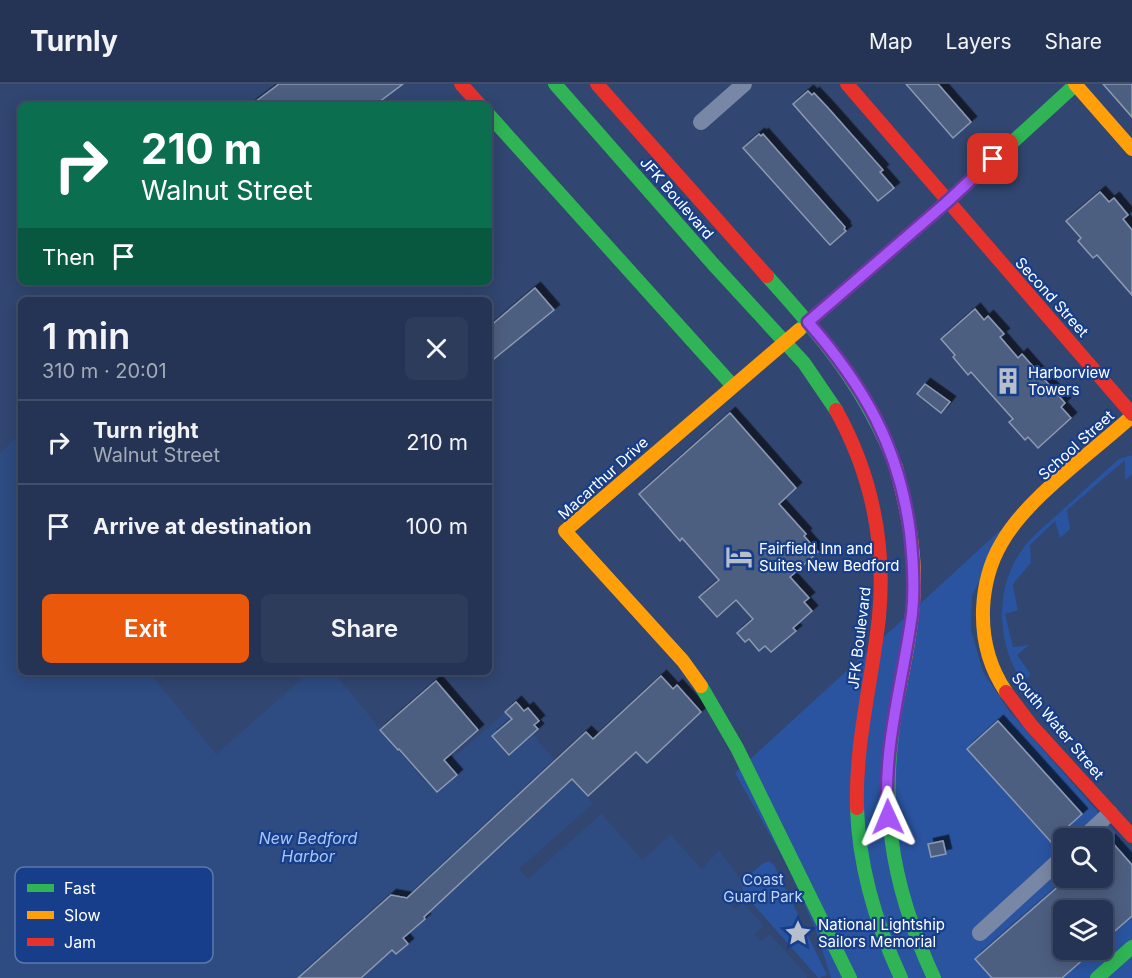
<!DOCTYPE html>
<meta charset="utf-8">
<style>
:root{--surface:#253454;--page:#2d3c5a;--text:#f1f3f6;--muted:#a3aab8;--line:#424f6b;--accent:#ea580c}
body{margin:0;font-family:Inter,sans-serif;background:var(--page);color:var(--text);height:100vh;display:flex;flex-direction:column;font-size:22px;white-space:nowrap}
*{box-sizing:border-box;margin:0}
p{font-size:20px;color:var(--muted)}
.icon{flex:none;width:33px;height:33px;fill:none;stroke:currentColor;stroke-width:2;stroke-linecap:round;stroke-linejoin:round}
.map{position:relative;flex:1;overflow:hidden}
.drawer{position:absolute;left:18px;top:213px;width:474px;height:378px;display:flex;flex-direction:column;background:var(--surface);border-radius:9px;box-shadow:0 3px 15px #0003,0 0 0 2px var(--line)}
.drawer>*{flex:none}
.banner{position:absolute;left:18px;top:18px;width:474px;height:183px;border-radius:9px;box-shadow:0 3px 15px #0003,0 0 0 2px var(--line);background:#0b6e4f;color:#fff;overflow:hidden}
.controls{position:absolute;left:1053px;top:744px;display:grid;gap:12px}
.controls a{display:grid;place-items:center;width:60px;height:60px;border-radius:9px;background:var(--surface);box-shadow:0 3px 15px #0003,0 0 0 2px var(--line);font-size:30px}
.pin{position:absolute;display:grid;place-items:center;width:51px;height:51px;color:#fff;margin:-26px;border-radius:12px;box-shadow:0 3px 9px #0006}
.me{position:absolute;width:66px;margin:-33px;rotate:359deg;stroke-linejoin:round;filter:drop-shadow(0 0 4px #0008)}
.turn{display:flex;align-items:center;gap:21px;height:126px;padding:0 24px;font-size:27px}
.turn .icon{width:78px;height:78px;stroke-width:2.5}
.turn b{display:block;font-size:42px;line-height:51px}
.then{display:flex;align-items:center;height:57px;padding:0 24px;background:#0003;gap:12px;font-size:22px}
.round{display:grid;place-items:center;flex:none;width:63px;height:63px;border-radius:9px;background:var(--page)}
.overview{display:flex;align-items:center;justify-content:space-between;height:102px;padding:0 24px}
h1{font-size:36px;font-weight:600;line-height:45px}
.button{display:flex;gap:12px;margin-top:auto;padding:12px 24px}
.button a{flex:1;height:69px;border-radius:9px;background:var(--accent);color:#fff;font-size:24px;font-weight:600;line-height:69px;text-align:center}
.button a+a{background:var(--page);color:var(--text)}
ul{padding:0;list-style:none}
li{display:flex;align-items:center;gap:18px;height:84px;padding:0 24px;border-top:2px solid var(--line)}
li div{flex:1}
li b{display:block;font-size:22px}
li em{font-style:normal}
header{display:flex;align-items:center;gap:36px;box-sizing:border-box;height:84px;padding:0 30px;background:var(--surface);border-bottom:2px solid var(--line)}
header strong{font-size:28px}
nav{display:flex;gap:33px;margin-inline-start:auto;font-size:21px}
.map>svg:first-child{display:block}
.green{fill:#2a54a0;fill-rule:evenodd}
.water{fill:#2e4b82}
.pier{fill:#314670}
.building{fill:#4d5f80;stroke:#8c99b3;stroke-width:1.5;filter:url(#shadow)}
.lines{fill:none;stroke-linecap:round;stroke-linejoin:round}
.street{stroke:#7887a5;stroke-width:16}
.fast{stroke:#30b455;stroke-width:14}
.slow{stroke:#ff9f0a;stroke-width:14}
.jam{stroke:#e5322d;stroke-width:14}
.route-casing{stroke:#6d37a1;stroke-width:15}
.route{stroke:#a855f7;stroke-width:10}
.labels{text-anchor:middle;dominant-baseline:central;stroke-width:4.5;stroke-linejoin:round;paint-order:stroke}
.street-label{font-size:15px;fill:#fff;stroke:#173e8a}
.poi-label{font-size:15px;fill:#fff;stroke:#173e8a;text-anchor:start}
.park-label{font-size:15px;fill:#c5d8fa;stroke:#173e8a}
.water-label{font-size:16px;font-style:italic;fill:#abc6f6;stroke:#173e8a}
.key{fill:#173e8a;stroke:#5d78ad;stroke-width:1.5}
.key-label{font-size:16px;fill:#fff}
</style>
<header>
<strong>Turnly</strong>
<nav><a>Map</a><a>Layers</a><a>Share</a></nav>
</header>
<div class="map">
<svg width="1132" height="894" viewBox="0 0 1132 894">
<defs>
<filter id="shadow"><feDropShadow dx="5.5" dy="-5.5" stdDeviation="0" flood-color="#0009"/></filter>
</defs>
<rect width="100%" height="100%" fill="#314670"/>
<g class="green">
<path d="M1132 371V390L1125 396V376L1067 426 1070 445 1060 454 1055 437 1030 461 1031 479 1015 497 1013 502 1018 526 1005 530 1013 563 1029 561 1017 571 1030 589V592L1022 598C996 557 994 503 1024 463 1033 451 1046 441 1057 431 1078 412 1098 393 1119 375Z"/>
<path d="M1006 441 972 512 971 546 983 588 1010 628 1132 767V894H831L815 844 787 781 735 689ZM1064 754H1102V794H1064ZM1064 826H1102V866H1064Z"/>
<polygon points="769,777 774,781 827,891 818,894 743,809 742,797 762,780"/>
</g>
<polygon class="water" points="21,349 21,588 149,588 216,670 310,588 333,588 425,698 510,624 642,776 689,734 719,766 742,797 743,809 818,894 0,894 0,369"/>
<g class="pier">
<polygon points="594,719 602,729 528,795 519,785"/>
<polygon points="689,734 719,766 702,785 670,750"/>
<polygon points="743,809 818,894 807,894 808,892 770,850 761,857 755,850 764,842 743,818 735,825 730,820"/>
</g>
<g class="building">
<polygon points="279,0 403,0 375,21 251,21"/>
<polygon points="906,0 938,0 971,38 953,54"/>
<polygon points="1103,0 1132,0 1132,33"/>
<polygon points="808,7 812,11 814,9 829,25 883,86 880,88 894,104 878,117 793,20"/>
<polygon points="759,50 761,52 763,50 845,143 844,145 846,147 830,161 743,64"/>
<polygon points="1100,108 1109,118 1114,114 1128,131 1123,135 1132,146 1132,211 1097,171 1093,174 1078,157 1081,154 1066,137"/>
<polygon points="535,204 554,226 489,279 489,243"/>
<polygon points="975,225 984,236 988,232 1004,250 1000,253 1018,274 1022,270 1065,319 1061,323 1071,334 1038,364 1028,353 1025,356 1009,338 1013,335 971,288 968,291 953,273 955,271 941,255"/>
<polygon points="925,300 950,318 941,329 917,310"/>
<polygon points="730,329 796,404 779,420 806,450 804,452 818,468 790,493 809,514 804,518 812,527 793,544 796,547 771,568 765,562 759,567 749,555 745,558 737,549 753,535 736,516 717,533 699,513 719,496 682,454 680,457 639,410"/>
<polygon points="661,592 673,605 677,601 701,628 647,679 636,668 588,712 572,695 424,833 425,835 403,854 408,860 396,870 392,866 361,894 298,894 391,811 407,814 586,648 593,655"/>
<polygon points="436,597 478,646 444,676 457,691 437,708 399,665 398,666 380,646"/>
<polygon points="516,618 524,627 528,624 539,637 534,641 538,645 509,671 492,652 512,635 505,628"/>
<polygon points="998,637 1082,730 1051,758 967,665"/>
<polygon points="1110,756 1132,781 1132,832 1102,858 1102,826 1064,826 1064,866 1094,866 1062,894 992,894 975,875 1068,794 1102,794 1102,763"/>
<polygon points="943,757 946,770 931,773 928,760"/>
</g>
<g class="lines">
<g class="street">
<polyline points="701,38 744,0"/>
<polyline points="1083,754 1110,729"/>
<polyline points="980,849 1064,772"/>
</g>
<g class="fast">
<polyline points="555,0 713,180 804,279 836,326"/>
<polyline points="489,31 733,302"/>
<path d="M767 192C823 254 866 304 896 383"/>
<polyline points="799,246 947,118 1075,1"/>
<polyline points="701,602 737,664 850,894"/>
<path d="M898 612C878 717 889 797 934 894"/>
<path d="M857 724C859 784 876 840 901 894"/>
<polyline points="1097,894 1132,863"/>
</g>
<g class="slow">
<polyline points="1075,0 1132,65"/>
<path d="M896 383C906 422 915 461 914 502 913 539 905 576 898 612"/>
<polyline points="701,602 683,577 565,447 799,246"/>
<path d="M1006 608C989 583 982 555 983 525 984 503 990 479 1001 460 1026 414 1093 368 1132 332"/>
</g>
<g class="jam">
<polyline points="461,0 480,21"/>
<polyline points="597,0 767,192"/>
<polyline points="847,0 1132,330"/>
<path d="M836 326C872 391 886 459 879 533 872 597 855 659 857 724"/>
<polyline points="1006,608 1031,641 1132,752"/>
</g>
</g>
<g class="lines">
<defs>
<path id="route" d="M888 733C882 665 903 597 912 530 915 503 913 475 910 448 899 363 864 302 808 238L947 118 993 75"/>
</defs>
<use href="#route" class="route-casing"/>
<use href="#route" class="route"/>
</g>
<defs>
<symbol id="building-bare" viewBox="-9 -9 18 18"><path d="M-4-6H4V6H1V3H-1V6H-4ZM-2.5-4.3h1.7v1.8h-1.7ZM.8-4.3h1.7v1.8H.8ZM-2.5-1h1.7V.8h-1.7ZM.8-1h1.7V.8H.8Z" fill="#b7becd" stroke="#173e8a" stroke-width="2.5" paint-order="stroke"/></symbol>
<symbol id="hotel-bare" viewBox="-9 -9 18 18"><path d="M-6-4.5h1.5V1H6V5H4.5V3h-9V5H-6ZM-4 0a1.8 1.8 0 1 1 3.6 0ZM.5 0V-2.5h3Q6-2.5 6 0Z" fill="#b7becd" stroke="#173e8a" stroke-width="2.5" paint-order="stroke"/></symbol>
<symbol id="sight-bare" viewBox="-9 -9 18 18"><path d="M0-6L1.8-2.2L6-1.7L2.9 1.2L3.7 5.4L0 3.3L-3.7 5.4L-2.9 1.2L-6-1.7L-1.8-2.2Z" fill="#b7becd" stroke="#173e8a" stroke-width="2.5" paint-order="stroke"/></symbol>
</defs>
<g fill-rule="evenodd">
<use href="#building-bare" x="989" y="278" width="38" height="38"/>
<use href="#hotel-bare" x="720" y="454" width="38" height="38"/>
<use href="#sight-bare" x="779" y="830" width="38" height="38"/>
</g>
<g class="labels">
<g class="street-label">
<text transform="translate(677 114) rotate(49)">JFK Boulevard</text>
<text transform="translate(1052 213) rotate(48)">Second Street</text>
<text transform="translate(1076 361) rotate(-42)">School Street</text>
<text transform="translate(603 394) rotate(-42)">Macarthur Drive</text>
<text transform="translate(859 554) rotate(-83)">JFK Boulevard</text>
<text transform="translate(1058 642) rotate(50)">South Water Street</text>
</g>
<g class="poi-label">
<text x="1028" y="288">Harborview<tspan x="1028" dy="17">Towers</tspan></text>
<text x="759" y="464">Fairfield Inn and<tspan x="759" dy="17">Suites New Bedford</tspan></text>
<text x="818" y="840">National Lightship<tspan x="818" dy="17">Sailors Memorial</tspan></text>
</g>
<g class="park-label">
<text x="763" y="795">Coast<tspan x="763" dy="17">Guard Park</tspan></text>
</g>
<g class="water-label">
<text x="308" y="754">New Bedford<tspan x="308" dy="18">Harbor</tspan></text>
</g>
</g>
<rect x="15" y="783" width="198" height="96" rx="9" class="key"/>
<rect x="27" y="800" width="27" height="8" fill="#30b455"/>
<rect x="27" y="827" width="27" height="8" fill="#ff9f0a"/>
<rect x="27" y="854" width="27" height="8" fill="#e5322d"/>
<g class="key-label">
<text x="64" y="810">Fast</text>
<text x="64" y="837">Slow</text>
<text x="64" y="864">Jam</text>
</g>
</svg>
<div class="controls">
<a><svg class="icon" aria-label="search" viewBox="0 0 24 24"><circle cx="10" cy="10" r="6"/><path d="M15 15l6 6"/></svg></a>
<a><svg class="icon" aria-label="layers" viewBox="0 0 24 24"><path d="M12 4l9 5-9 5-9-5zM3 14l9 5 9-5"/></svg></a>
</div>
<div class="pin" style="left:993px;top:75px;background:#d93025"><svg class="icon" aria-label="arrive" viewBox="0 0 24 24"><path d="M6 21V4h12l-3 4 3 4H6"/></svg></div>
<svg class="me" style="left:888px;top:733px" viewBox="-20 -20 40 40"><path d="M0-17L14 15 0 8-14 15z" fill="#a855f7" stroke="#fff" stroke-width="4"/></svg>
<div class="banner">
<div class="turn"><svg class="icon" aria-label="right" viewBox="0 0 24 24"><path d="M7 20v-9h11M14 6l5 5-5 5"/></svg><div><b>210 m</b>Walnut Street</div></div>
<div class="then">Then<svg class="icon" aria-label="arrive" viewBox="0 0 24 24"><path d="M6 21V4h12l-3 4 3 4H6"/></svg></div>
</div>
<section class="drawer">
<div class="overview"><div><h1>1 min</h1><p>310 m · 20:01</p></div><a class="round"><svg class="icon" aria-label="close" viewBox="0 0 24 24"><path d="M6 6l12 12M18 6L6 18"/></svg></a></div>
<ul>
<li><svg class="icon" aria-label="right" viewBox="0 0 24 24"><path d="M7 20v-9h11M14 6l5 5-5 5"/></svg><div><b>Turn right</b><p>Walnut Street</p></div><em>210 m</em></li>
<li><svg class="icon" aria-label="arrive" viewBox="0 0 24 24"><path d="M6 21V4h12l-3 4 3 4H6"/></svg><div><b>Arrive at destination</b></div><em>100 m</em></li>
</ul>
<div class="button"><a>Exit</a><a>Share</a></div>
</section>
</div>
